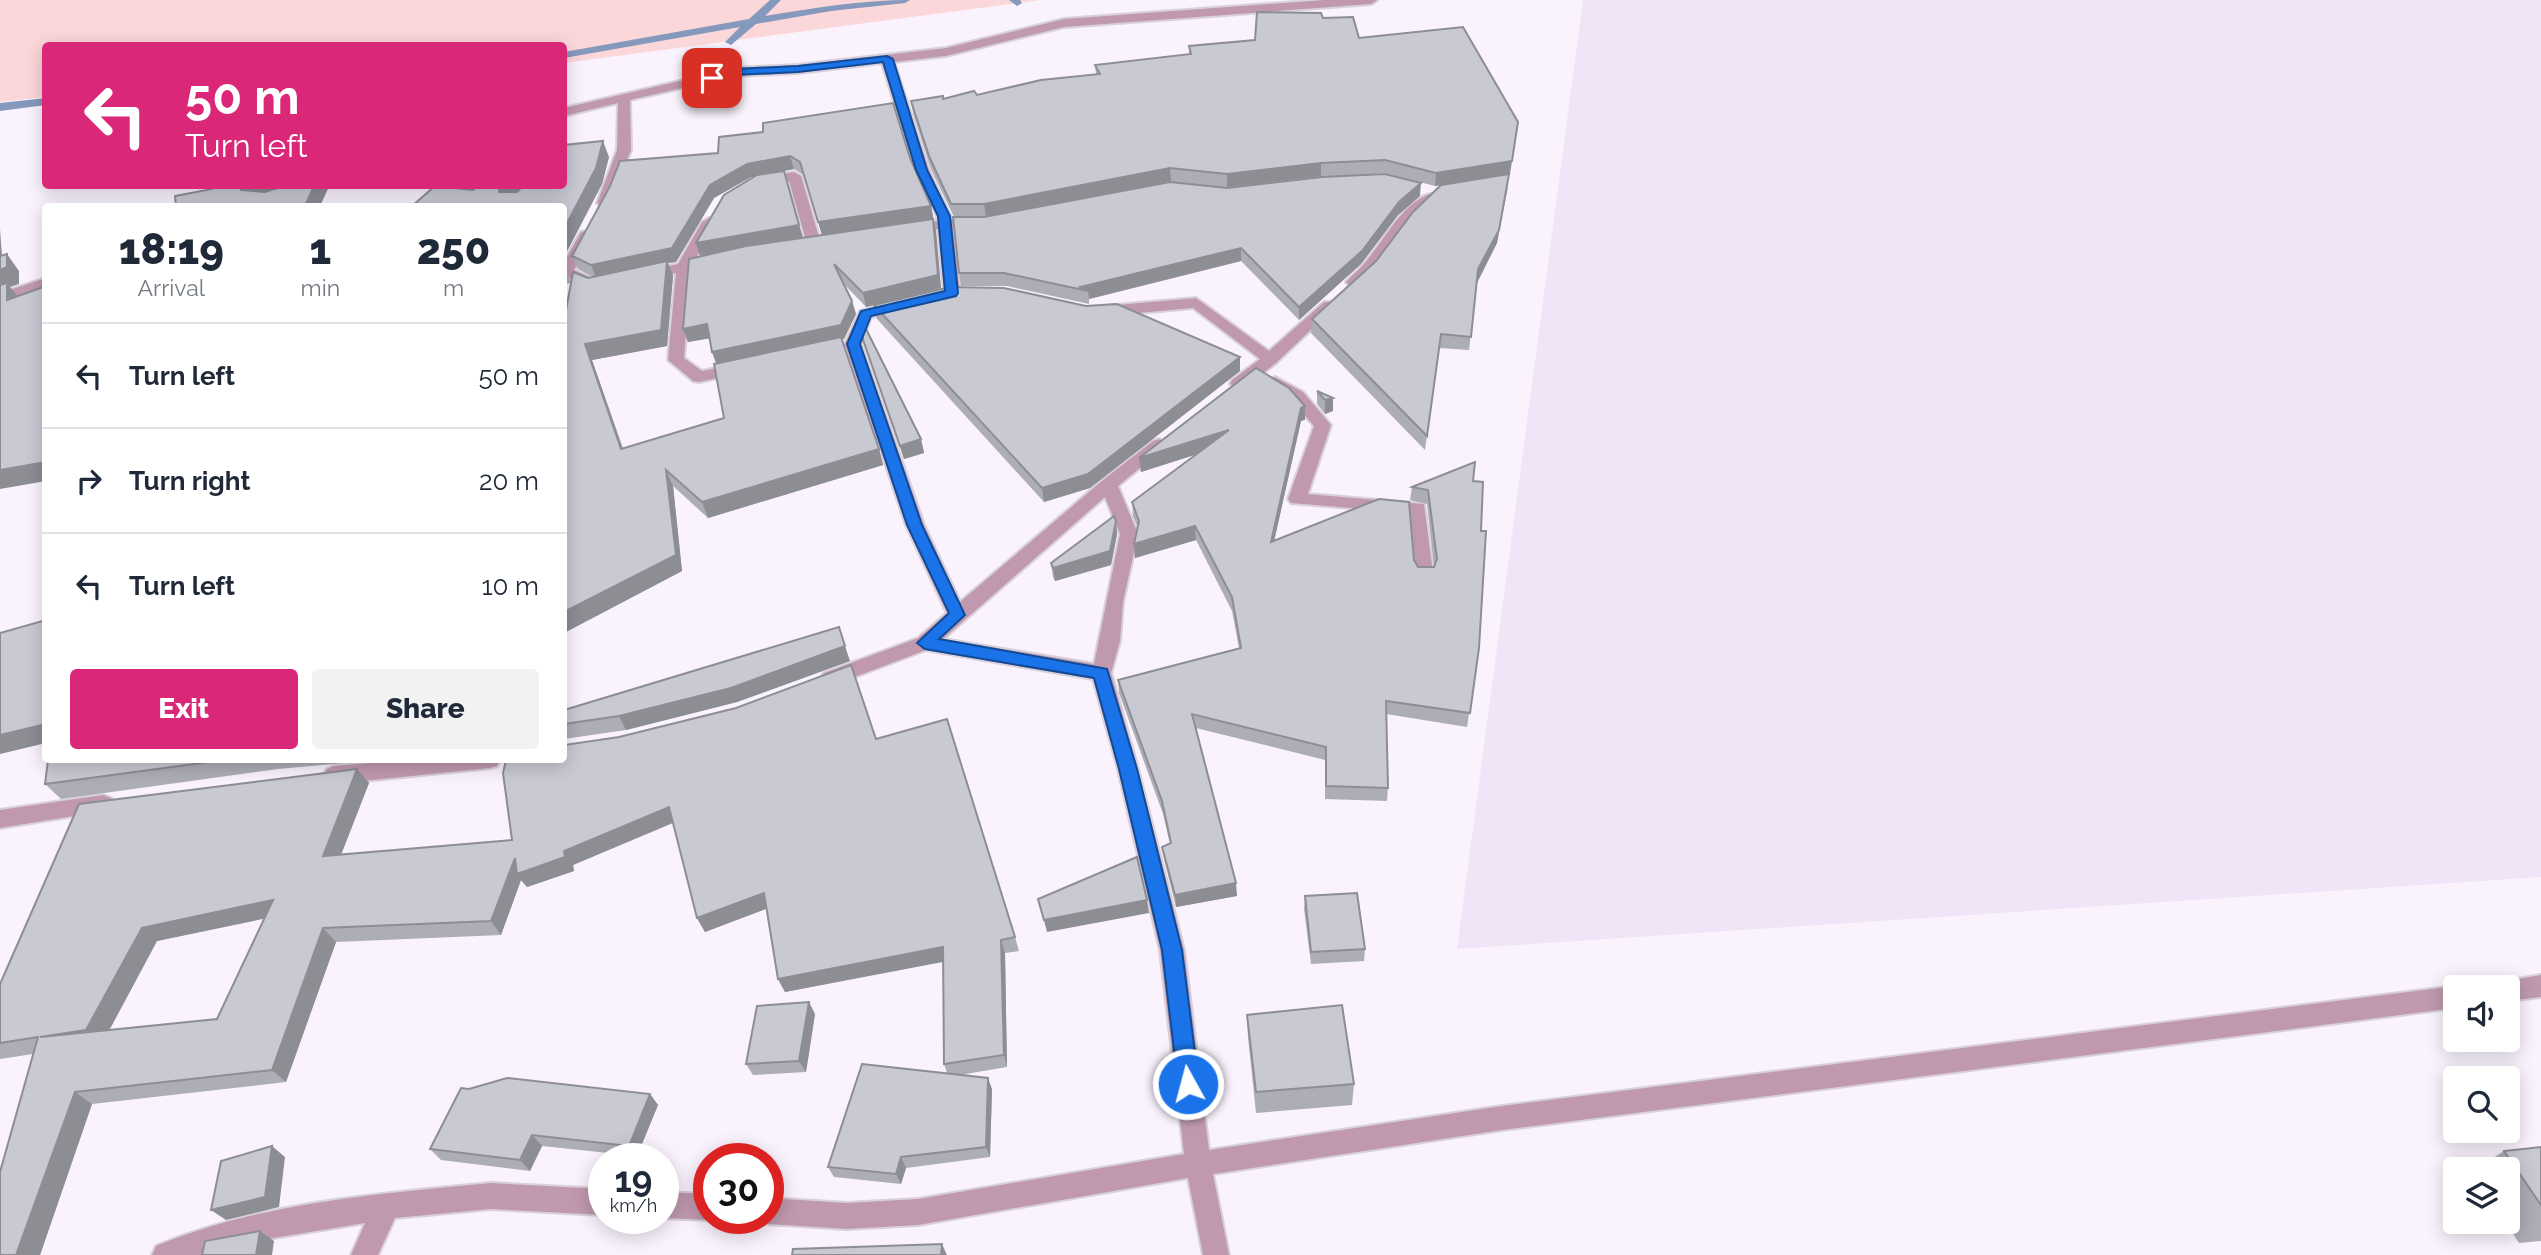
<!DOCTYPE html>
<style>
:root{--surface:#fff;--page:#f2f2f3;--text:#1f2937;--muted:#747a83;--line:#e0e1e3;--accent:#db2777}
body{margin:0;font-family:Raleway,sans-serif;background:var(--page);color:var(--text);height:100vh;display:flex;flex-direction:column;font-size:26px;white-space:nowrap}
*{box-sizing:border-box;margin:0}
p{font-size:23px;color:var(--muted)}
.icon{flex:none;width:38px;height:38px;fill:none;stroke:currentColor;stroke-width:2;stroke-linecap:round;stroke-linejoin:round}
.map{position:relative;flex:1;overflow:hidden}
.drawer{position:absolute;left:42px;top:203px;width:525px;height:560px;display:flex;flex-direction:column;background:var(--surface);border-radius:7px;box-shadow:0 4px 18px #0003}
.drawer>*{flex:none}
.hud{position:absolute;left:42px;top:42px;width:525px;height:147px;border-radius:7px;box-shadow:0 4px 18px #0003;background:#db2777;color:#fff;overflow:hidden}
.fabs{position:absolute;left:2443px;top:975px;display:grid;gap:14px}
.fabs a{display:grid;place-items:center;width:77px;height:77px;border-radius:7px;background:var(--surface);box-shadow:0 4px 18px #0003;font-size:35px}
.speed{position:absolute;left:588px;top:1143px;display:flex;gap:14px;font-size:35px;font-weight:700;text-align:center}
.speed>*{display:grid;place-content:center;width:91px;height:91px;border-radius:50%;background:var(--surface);box-shadow:0 4px 18px #0003;line-height:1}
.speed small{font-size:18px;font-weight:400}
.speed .limit{border:10px solid #d22;background:#fff;color:#111}
.pin{position:absolute;display:grid;place-items:center;width:60px;height:60px;color:#fff;margin:-30px;border-radius:14px;box-shadow:0 4px 10px #0006}
.me{position:absolute;width:77px;margin:-38px;rotate:353deg;stroke-linejoin:round;filter:drop-shadow(0 0 5px #0008)}
.turn{display:flex;align-items:center;gap:24px;height:147px;padding:0 28px;font-size:32px}
.turn .icon{width:91px;height:91px;stroke-width:2.5}
.turn b{display:block;font-size:49px;line-height:60px}
.eta{display:flex;justify-content:space-evenly;align-items:center;height:119px;text-align:center}
.eta b{font-size:42px;font-weight:800;line-height:49px}
.cta{display:flex;gap:14px;margin-top:auto;padding:14px 28px}
.cta a{flex:1;height:80px;border-radius:7px;background:var(--accent);color:#fff;font-size:28px;font-weight:800;line-height:80px;text-align:center}
.cta a+a{background:var(--page);color:var(--text)}
ul{padding:0;list-style:none}
li{display:flex;align-items:center;gap:21px;height:105px;padding:0 28px;border-top:2px solid var(--line)}
li div{flex:1}
li b{display:block;font-size:26px}
li em{font-style:normal}
.map>svg:first-child{display:block}
.built{fill:#f0e5f6}
.green{fill:#fbd7da}
.lines{fill:none;stroke-linecap:round;stroke-linejoin:round}
.stream{fill:#8599bc;fill-rule:evenodd}
.minor-casing{stroke:#d8d1db;stroke-width:4}
.minor{fill:#c099af;fill-rule:evenodd}
.wall{fill:#adadb6;fill-rule:evenodd}
.shaded-wall{fill:#8d8d94}
.building{fill:#c9c9d4;stroke:#8d8d94;stroke-width:2;fill-rule:evenodd}
.route{fill:#1a73e8;stroke:#114b97;stroke-width:2}
</style>
<div class="map">
<svg width="2541" height="1255" viewBox="0 0 2541 1255">
<rect width="100%" height="100%" fill="#faf3fe"/>
<polygon class="built" points="1583,0 2541,0 2541,877 1457,949"/>
<polygon class="green" points="0,0 1041,0 564,63 564,46 46,46 45,97 0,102"/>
<g class="lines">
<g class="stream">
<path d="M770 0H781L765 16C813 8 861 0 910 0L905 3 831 11 756 24 731 45 725 42 740 27 564 58V52L749 19Z"/>
<polygon points="1009,0 1020,0 1022,3 1017,6"/>
<polygon points="46,98 46,105 0,111 0,103"/>
</g>
<defs>
<g id="minor">
<polygon points="1324,0 1377,0 1371,4 1064,27 946,56 894,62 929,170 952,220 979,220 986,224 979,228 953,228 960,293 957,296 932,303 927,301 924,298 927,295 944,290 938,229 908,233 901,229 908,225 937,221 937,216 915,170 882,63 798,73 735,76 630,100 631,150 611,203 604,207 597,203 617,150 618,103 564,116 564,108 735,68 798,65 946,48 1064,19"/>
<polygon points="794,172 801,176 821,244 819,247 814,248 807,244 789,181 761,186 754,182 756,179"/>
<path d="M1430 194 1435 195V201L1410 223 1373 272 1359 285H1349L1346 282C1351 276 1357 272 1362 266 1381 246 1402 202 1430 194Z"/>
<polygon points="709,218 716,222 695,260 713,257 720,261 718,264 691,270 684,358 702,371 740,363 748,368 746,372 699,382 693,381 668,360 676,273 646,280 638,275 641,272 678,264 702,222"/>
<polygon points="586,231 593,235 574,270 601,282 604,285 601,288 596,290 564,276 564,263 581,232"/>
<polygon points="46,278 46,287 0,303 0,293"/>
<polygon points="1196,298 1269,351 1324,302 1334,302 1337,305 1276,363 1244,388 1238,389 1230,384 1232,380 1260,359 1193,308 1105,316 1097,311 1105,306"/>
<path d="M900 301 908 306 905 309 871 317 861 344 924 525 960 602 1103 480 1153 441 1159 439 1168 445 1118 486 1138 534 1123 602 1120 641 1111 673 1138 769 1184 950 1209 1150 1502 1106 2455 986 2457 987 2455 1008 1502 1130 1213 1174 1229 1255H1203L1188 1178 918 1225 847 1229 768 1224 759 1220 758 1218H768V1198L847 1203 918 1199 1184 1154 1160 950 1118 769 1093 679 926 650 831 686 824 683 821 678 824 673 918 638 947 613 906 525 845 344 860 311ZM1105 497 1120 534 1094 664 943 639Z"/>
<polygon points="1275,377 1303,392 1331,425 1308,494 1424,504 1433,573 1431,578 1417,578 1415,573 1410,513 1291,503 1288,499 1314,426 1291,400 1269,386 1267,382"/>
<polygon points="407,760 500,760 497,766 490,768 334,784 327,781 323,775 327,769 334,766"/>
<polygon points="103,795 111,798 114,804 111,810 0,828 0,810"/>
<polygon points="2541,975 2541,997 2508,1001 2508,987 2498,987 2500,982"/>
<path d="M491 1183 604 1189V1215L491 1209 395 1218 378 1255H351L365 1223 225 1246 201 1255H152L156 1246C261 1202 379 1194 491 1183Z"/>
<polygon points="663,1192 709,1194 709,1218 714,1218 709,1220 663,1218"/>
</g>
</defs>
<use href="#minor" class="minor-casing"/>
<use href="#minor" class="minor"/>
</g>
<g class="wall">
<polygon points="1323,18 1359,38 1510,174 1435,186 1384,173 1227,188 1420,196 1398,215 1361,264 1299,320 1241,261 1089,299 1089,304 1007,286 961,286 959,273 954,217 931,169 913,113 911,101 977,95 1096,75 1095,65 1189,54 1189,46 1255,40"/>
<path d="M718 153 910 158 931 206 936 232 941 288 866 307 844 284 852 301 856 314 844 339H842L879 449 883 465 708 518 673 486 682 571 564 633 571 283 564 284V206L473 190 564 186 609 157 602 184 565 255 564 266 571 283 593 277 578 269 572 256ZM794 169 804 175 822 235 803 238 784 171ZM751 177H755L700 256 683 329 688 342 709 338 712 352 716 364 724 418 623 448 592 360 667 346 673 276 668 263 676 262 714 198Z"/>
<polygon points="1508,187 1497,243 1477,282 1469,350 1439,348 1425,450 1311,333 1312,319"/>
<polygon points="874,305 1240,371 1090,488 1044,502 877,319"/>
<polygon points="860,331 921,439 924,453 904,459 864,344"/>
<polygon points="1317,391 1333,398 1333,411 1325,414 1317,404"/>
<polygon points="1305,420 1301,421 1274,541 1414,560 1418,567 1434,567 1427,504 1410,500 1412,487 1473,481 1481,531 1479,648 1467,727 1386,714 1388,788 1387,801 1325,799 1325,760 1196,728 1237,896 1176,907 1164,859 1162,847 1170,844 1163,814 1119,693 1118,680 1239,648 1232,611 1196,540 1135,558 1134,544 1138,528 1133,516 1132,502 1197,454 1141,472 1139,458"/>
<polygon points="1117,534 1111,565 1055,581 1053,577 1051,563"/>
<polygon points="850,661 737,702 626,730 564,739 564,740 564,710"/>
<path d="M876 739 1015 937 1019 951 1005 953 1007 1067 960 1075 992 1089 990 1157 906 1168 901 1184 834 1177 828 1167 947 1073 944 1064 943 961 785 992 778 979 766 908 705 932 697 918 673 823 573 865 574 871 527 887 521 880 501 935 336 942 286 1082 92 1104 40 1255H0L33 1054 0 1059V984L357 769 369 783 341 855 512 840ZM265 918 217 1019 109 1030 157 941Z"/>
<polygon points="48,760 378,760 278,769 61,799 45,784"/>
<polygon points="1305,896 1365,949 1364,961 1311,964 1304,909"/>
<polygon points="815,1014 806,1072 753,1075 746,1064"/>
<polygon points="1247,1015 1354,1084 1352,1105 1256,1113 1248,1037"/>
<polygon points="469,1089 650,1094 658,1105 637,1156 542,1146 530,1171 441,1160 430,1149"/>
<polygon points="2541,1147 2541,1241 2519,1243 2505,1222 2508,1222 2508,1169 2476,1169 2504,1151"/>
</g>
<g class="shaded-wall">
<polygon points="1518,122 1510,174 1435,186 1436,173"/>
<polygon points="603,141 609,157 602,184 565,255 564,267 564,229"/>
<polygon points="790,156 794,169 751,177 714,198 676,262 668,263 673,276 667,346 592,360 628,465 621,449 585,344 596,278 591,265 710,185 747,164"/>
<polygon points="1321,163 1321,176 1227,187 1227,174"/>
<polygon points="1170,168 1171,181 986,217 984,204"/>
<polygon points="1509,174 1497,243 1477,283 1478,269"/>
<polygon points="1421,183 1420,196 1398,215 1361,264 1299,320 1299,307 1399,202"/>
<polygon points="244,186 302,186 250,206 241,190"/>
<polygon points="314,186 326,186 328,189 320,206 305,206"/>
<polygon points="501,186 523,186 506,204 499,192 499,188"/>
<polygon points="931,206 936,232 941,288 866,307 863,293 822,235 818,222"/>
<polygon points="799,225 803,238 700,256 696,243"/>
<polygon points="0,229 3,269 7,254 19,271 19,284 10,287 20,299 20,316 0,291"/>
<polygon points="1241,248 1241,261 1089,299 1088,291 1080,287"/>
<polygon points="852,301 856,314 844,339 717,365 712,352"/>
<polygon points="707,324 712,338 688,342 683,329"/>
<polygon points="1240,357 1240,371 1090,488 1044,502 1042,488"/>
<polygon points="1333,398 1333,411 1325,414 1325,400"/>
<polygon points="1305,406 1305,420 1301,421 1271,555 1271,542 1301,408"/>
<polygon points="1229,430 1229,444 1141,472 1139,458"/>
<polygon points="921,439 924,453 904,459 900,446"/>
<polygon points="879,449 883,465 708,518 702,502"/>
<polygon points="46,462 46,481 0,489 0,470"/>
<polygon points="666,470 673,486 682,571 564,633 564,612"/>
<polygon points="1116,521 1117,534 1111,565 1055,581 1053,568"/>
<polygon points="1195,526 1196,540 1135,558 1134,544"/>
<polygon points="845,646 850,661 737,702 626,730 619,716"/>
<polygon points="46,724 46,743 0,754 0,735"/>
<polygon points="357,769 369,783 335,870 323,856"/>
<polygon points="669,807 677,821 573,865 574,871 527,887 521,880 501,935 491,921 515,858 564,851"/>
<polygon points="1236,883 1237,896 1176,907 1175,895"/>
<polygon points="764,893 771,907 705,932 697,918"/>
<polygon points="273,900 287,914 157,941 103,1042 86,1030 142,928"/>
<polygon points="1147,900 1149,913 1047,932 1044,920"/>
<polygon points="323,928 336,942 286,1082 272,1070"/>
<polygon points="1001,940 1005,953 1007,1067 1004,1055"/>
<polygon points="943,947 948,961 785,992 778,979"/>
<polygon points="809,1002 815,1014 806,1072 799,1061"/>
<polygon points="988,1078 992,1089 990,1157 986,1147"/>
<polygon points="75,1092 92,1104 40,1255 16,1255"/>
<polygon points="650,1094 658,1105 637,1156 629,1146"/>
<polygon points="532,1135 542,1146 530,1171 520,1160"/>
<polygon points="272,1146 285,1157 279,1207 226,1220 211,1210"/>
<polygon points="901,1157 906,1168 901,1184 896,1174"/>
<polygon points="260,1231 274,1241 272,1255 256,1255"/>
<polygon points="942,1244 947,1255 941,1255"/>
</g>
<g class="building">
<polygon points="1257,12 1321,13 1323,18 1353,17 1359,38 1463,27 1518,122 1512,161 1436,173 1385,160 1321,163 1227,174 1170,168 984,204 951,204 929,156 911,101 943,96 943,99 974,91 977,95 1041,80 1100,74 1095,65 1191,54 1189,46 1255,40"/>
<polygon points="893,103 910,158 931,206 818,222 800,162 790,156 747,164 710,185 672,248 591,265 572,256 610,186 620,161 718,153 719,137 763,132 763,123"/>
<polygon points="603,141 596,168 564,229 564,206 412,206 435,186 473,190 478,186 501,186 499,188 499,192 517,192 523,186 564,186 564,145"/>
<polygon points="784,171 799,225 696,243 724,195 757,175"/>
<polygon points="1385,174 1421,183 1399,202 1362,251 1299,307 1241,248 1080,287 1088,291 1004,273 959,273 953,217 984,217 1170,182 1227,188 1322,177"/>
<polygon points="1509,174 1499,230 1478,269 1471,337 1441,334 1427,436 1312,319 1376,261 1413,212 1441,185"/>
<polygon points="213,186 244,186 241,190 265,192 284,186 314,186 305,206 176,206 175,196 212,189"/>
<polygon points="933,219 938,275 863,293 834,264 852,301 841,325 712,352 707,324 683,329 689,259 746,246"/>
<polygon points="7,254 7,267 0,270 0,256"/>
<polygon points="667,261 661,330 585,344 621,449 724,418 714,364 841,337 879,449 702,502 666,470 676,555 564,612 564,321 573,272 588,278"/>
<polygon points="7,283 7,300 46,286 46,462 0,470 0,285"/>
<polygon points="950,287 1004,288 1086,306 1117,304 1240,357 1088,474 1042,488 874,305"/>
<polygon points="863,323 921,439 900,446 860,331"/>
<polygon points="1256,368 1289,388 1305,406 1301,408 1271,542 1379,499 1409,502 1414,560 1418,567 1434,567 1437,559 1428,490 1412,487 1475,462 1473,481 1483,482 1481,531 1486,531 1479,648 1470,713 1386,701 1388,788 1326,786 1326,747 1192,714 1236,883 1175,895 1162,847 1171,843 1162,801 1118,680 1241,648 1232,597 1195,526 1134,544 1139,521 1132,502 1229,430 1139,458"/>
<polygon points="1317,391 1333,398 1325,400"/>
<polygon points="1114,516 1116,521 1110,551 1053,568 1051,563"/>
<polygon points="46,620 46,724 0,735 0,633"/>
<polygon points="839,627 845,646 731,688 619,716 564,724 564,710"/>
<path d="M851 665 876 739 947 719 1015 937 1001 940 1004 1055 944 1064 943 947 778 979 764 893 697 918 669 807 564 851 565 857 517 874 515 858 491 921 323 928 272 1070 75 1092 16 1255H0V1172L38 1037 0 1043V984L79 804 357 769 323 856 512 840 503 773 506 760H564V745L619 737 736 708ZM273 900 217 1019 40 1037 86 1030 142 928Z"/>
<polygon points="48,760 224,760 45,784"/>
<polygon points="1137,857 1147,900 1044,920 1038,899"/>
<polygon points="1357,893 1365,949 1311,952 1305,896"/>
<polygon points="809,1002 799,1061 746,1064 757,1006"/>
<polygon points="1342,1005 1354,1084 1256,1092 1247,1015"/>
<polygon points="862,1064 988,1078 986,1147 901,1157 896,1174 828,1167"/>
<polygon points="507,1078 650,1094 629,1146 532,1135 520,1160 430,1149 461,1088 469,1089"/>
<polygon points="272,1146 265,1197 211,1210 221,1161"/>
<polygon points="2541,1147 2541,1205 2504,1151"/>
<polygon points="260,1231 256,1255 202,1255 205,1241"/>
<polygon points="942,1244 941,1255 792,1255 793,1249"/>
</g>
<polygon class="route" points="887,56 893,59 927,170 950,216 958,293 956,296 871,316 860,344 922,525 965,615 939,639 1107,669 1137,769 1182,950 1199,1084 1196,1091 1188,1094 1181,1091 1178,1084 1162,950 1119,769 1094,678 925,649 917,643 949,613 907,525 847,344 861,311 945,291 938,216 916,170 883,62 798,72 734,75 712,81 707,78 734,69 798,66"/>
</svg>
<div class="fabs">
<a><svg class="icon" aria-label="sound" viewBox="0 0 24 24"><path d="M4 9h4l5-4v14l-5-4H4zM17 9q2 3 0 6"/></svg></a>
<a><svg class="icon" aria-label="search" viewBox="0 0 24 24"><circle cx="10" cy="10" r="6"/><path d="M15 15l6 6"/></svg></a>
<a><svg class="icon" aria-label="layers" viewBox="0 0 24 24"><path d="M12 4l9 5-9 5-9-5zM3 14l9 5 9-5"/></svg></a>
</div>
<div class="speed"><div>19<small>km/h</small></div><div class="limit">30</div></div>
<div class="pin" style="left:712px;top:78px;background:#d93025"><svg class="icon" aria-label="arrive" viewBox="0 0 24 24"><path d="M6 21V4h12l-3 4 3 4H6"/></svg></div>
<svg class="me" style="left:1188px;top:1084px" viewBox="-20 -20 40 40"><circle r="17" fill="#1a73e8" stroke="#fff" stroke-width="3"/><path d="M0-11L8 9 0 5-8 9z" fill="#fff"/></svg>
<div class="hud">
<div class="turn"><svg class="icon" aria-label="left" viewBox="0 0 24 24"><path d="M17 20v-9H6M10 6l-5 5 5 5"/></svg><div><b>50 m</b>Turn left</div></div>
</div>
<section class="drawer">
<div class="eta">
<div><b>18:19</b><p>Arrival</p></div>
<div><b>1</b><p>min</p></div>
<div><b>250</b><p>m</p></div>
</div>
<ul>
<li><svg class="icon" aria-label="left" viewBox="0 0 24 24"><path d="M17 20v-9H6M10 6l-5 5 5 5"/></svg><div><b>Turn left</b></div><em>50 m</em></li>
<li><svg class="icon" aria-label="right" viewBox="0 0 24 24"><path d="M7 20v-9h11M14 6l5 5-5 5"/></svg><div><b>Turn right</b></div><em>20 m</em></li>
<li><svg class="icon" aria-label="left" viewBox="0 0 24 24"><path d="M17 20v-9H6M10 6l-5 5 5 5"/></svg><div><b>Turn left</b></div><em>10 m</em></li>
</ul>
<div class="cta"><a>Exit</a><a>Share</a></div>
</section>
</div>
